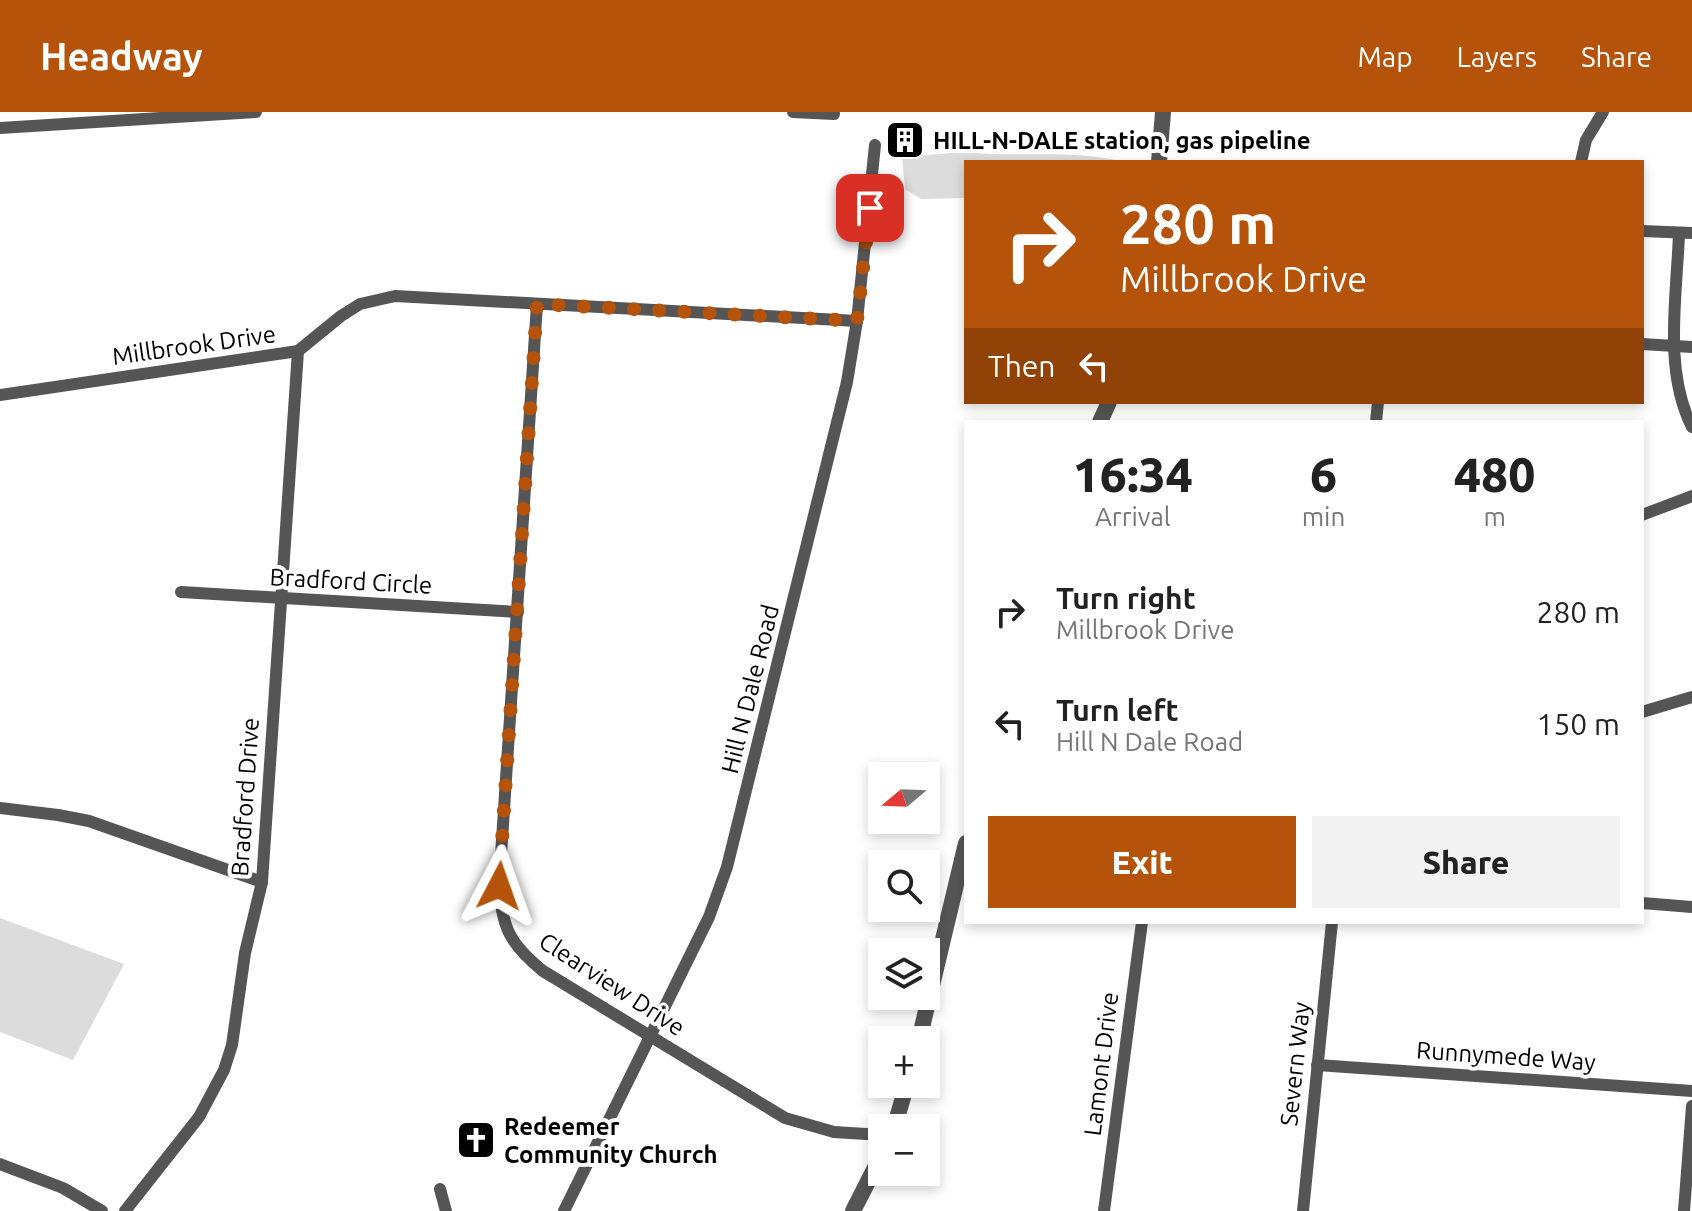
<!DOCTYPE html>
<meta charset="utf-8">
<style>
:root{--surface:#fff;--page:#f2f2f2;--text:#222;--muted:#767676;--accent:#b45309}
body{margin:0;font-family:Ubuntu,sans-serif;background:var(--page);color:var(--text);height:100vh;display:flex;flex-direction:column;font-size:30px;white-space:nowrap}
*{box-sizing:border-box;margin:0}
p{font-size:26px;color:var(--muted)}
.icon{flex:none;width:44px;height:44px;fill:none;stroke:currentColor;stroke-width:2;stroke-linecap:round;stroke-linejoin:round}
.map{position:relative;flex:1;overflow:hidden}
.side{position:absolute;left:964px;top:308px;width:680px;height:504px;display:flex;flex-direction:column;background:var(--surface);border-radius:0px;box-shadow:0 4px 12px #0003}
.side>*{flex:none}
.top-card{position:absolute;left:964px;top:48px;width:680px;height:244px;border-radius:0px;box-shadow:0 4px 12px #0003;background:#b45309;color:#fff;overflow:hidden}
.needle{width:52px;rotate:251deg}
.tools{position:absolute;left:868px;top:650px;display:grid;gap:16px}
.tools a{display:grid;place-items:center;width:72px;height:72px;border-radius:0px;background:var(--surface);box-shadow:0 4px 12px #0003;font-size:40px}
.pin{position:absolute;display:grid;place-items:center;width:68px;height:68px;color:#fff;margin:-34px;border-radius:16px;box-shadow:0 4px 12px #0006}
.me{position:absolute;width:88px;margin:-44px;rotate:4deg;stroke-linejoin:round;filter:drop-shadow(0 0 6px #0008)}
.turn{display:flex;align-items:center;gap:28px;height:168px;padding:0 24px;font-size:36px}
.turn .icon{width:104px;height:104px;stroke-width:2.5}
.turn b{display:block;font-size:56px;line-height:68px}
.then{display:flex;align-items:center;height:76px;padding:0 24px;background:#0003;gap:16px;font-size:30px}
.eta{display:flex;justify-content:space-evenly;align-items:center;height:136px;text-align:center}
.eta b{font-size:48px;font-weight:800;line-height:56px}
.action{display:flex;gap:16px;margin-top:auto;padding:16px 24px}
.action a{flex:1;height:92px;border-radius:0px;background:var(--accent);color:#fff;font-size:32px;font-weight:800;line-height:92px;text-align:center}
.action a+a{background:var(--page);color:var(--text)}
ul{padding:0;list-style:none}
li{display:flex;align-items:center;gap:24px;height:112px;padding:0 24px}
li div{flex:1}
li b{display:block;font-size:30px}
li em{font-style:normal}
header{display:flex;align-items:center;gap:48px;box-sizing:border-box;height:112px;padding:0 40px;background:var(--accent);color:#fff}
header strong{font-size:38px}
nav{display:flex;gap:44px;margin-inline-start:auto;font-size:28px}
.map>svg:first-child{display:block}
.green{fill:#dcdcdc}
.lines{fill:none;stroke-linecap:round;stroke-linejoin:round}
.minor{stroke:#555;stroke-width:12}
.tertiary{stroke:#555;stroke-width:16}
.route{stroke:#b45309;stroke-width:14;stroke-dasharray:0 25.2}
.labels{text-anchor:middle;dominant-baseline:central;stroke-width:8;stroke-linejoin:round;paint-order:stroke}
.poi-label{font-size:24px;font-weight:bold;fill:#000;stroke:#fff;text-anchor:start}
.street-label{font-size:24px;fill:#000;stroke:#fff}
</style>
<header>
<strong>Headway</strong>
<nav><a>Map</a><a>Layers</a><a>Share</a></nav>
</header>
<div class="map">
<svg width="1692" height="1099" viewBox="0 0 1692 1099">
<rect width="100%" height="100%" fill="#fff"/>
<g class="green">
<path d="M964 40C1017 46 1073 37 1124 50H966V86L921 87 905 77 902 45Z"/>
<polygon points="0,806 124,852 73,948 0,920"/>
</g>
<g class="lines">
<g class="minor">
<polyline points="793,0 834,2"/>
<polyline points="0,16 256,0"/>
<polyline points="1581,50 1586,28 1603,0"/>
<polyline points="1642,119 1692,121"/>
<path d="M1679 121C1677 183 1663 258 1692 315"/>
<path d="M537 192 499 774C502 816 510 832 543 859L785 1006 834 1020 882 1023"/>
<polyline points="1642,232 1692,235"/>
<polyline points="0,283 298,239 341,204 360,192 395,184 857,209"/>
<polyline points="1376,310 1378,290"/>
<polyline points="1642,403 1692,384"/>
<polyline points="181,480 518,500"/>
<polyline points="1642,600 1692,585"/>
<polyline points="0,696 58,703 89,709 262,770"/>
<polyline points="1642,791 1692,795"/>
<polyline points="1317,953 1692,979"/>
<polyline points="0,1052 63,1076 102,1099"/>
<polyline points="440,1077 446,1099"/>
<polyline points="125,1099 199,1005 224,958 232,933 245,841 262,770 298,239"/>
<polyline points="564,1099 709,805 727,755 847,270 857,209 875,33"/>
<polyline points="1104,1099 1142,810"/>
<polyline points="1303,1099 1332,810"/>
<polyline points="1684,1099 1692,994"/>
</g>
<g class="tertiary">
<polyline points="1159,50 1163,0"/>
<polyline points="1100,310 1109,290"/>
<polyline points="919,928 966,731"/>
<polyline points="894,1016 907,972"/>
<polyline points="853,1099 882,1042"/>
</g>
</g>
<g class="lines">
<polyline class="route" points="499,774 537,192 857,209 870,96"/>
</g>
<defs>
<symbol id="building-square" viewBox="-11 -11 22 22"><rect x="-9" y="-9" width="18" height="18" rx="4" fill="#000" stroke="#fff"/><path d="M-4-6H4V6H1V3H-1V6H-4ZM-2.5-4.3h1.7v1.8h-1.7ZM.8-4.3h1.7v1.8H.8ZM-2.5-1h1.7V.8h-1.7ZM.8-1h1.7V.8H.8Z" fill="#fff"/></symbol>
<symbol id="church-square" viewBox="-11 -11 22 22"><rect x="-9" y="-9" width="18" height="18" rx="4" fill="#000" stroke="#fff"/><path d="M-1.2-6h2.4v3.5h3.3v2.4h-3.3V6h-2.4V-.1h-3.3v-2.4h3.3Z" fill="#fff"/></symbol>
</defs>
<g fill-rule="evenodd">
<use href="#building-square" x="883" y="6" width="44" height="44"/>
<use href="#church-square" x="454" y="1006" width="44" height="44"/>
</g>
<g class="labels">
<g class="poi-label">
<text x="933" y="28">HILL-N-DALE station, gas pipeline</text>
<text x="504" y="1014">Redeemer<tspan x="504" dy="28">Community Church</tspan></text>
</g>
<g class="street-label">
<text transform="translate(194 233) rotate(-8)">Millbrook Drive</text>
<text transform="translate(351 469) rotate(3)">Bradford Circle</text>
<text transform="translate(750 577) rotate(-76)">Hill N Dale Road</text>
<text transform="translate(245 685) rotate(-86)">Bradford Drive</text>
<text transform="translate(612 872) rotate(33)">Clearview Drive</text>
<text transform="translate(1506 944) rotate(4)">Runnymede Way</text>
<text transform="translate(1101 952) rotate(-83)">Lamont Drive</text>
<text transform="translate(1295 952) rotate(-84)">Severn Way</text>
</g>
</g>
</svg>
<div class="tools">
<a><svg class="needle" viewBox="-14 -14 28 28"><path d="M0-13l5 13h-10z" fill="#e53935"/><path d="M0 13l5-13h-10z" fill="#767676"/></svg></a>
<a><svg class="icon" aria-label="search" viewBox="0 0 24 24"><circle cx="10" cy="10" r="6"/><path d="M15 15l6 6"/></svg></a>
<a><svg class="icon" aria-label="layers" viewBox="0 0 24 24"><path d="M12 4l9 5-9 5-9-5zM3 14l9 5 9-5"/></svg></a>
<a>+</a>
<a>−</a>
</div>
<div class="pin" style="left:870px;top:96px;background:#d93025"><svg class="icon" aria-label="arrive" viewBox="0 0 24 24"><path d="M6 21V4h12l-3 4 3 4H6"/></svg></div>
<svg class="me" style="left:499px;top:774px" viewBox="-20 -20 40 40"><path d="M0-17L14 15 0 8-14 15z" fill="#b45309" stroke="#fff" stroke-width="4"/></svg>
<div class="top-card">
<div class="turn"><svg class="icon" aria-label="right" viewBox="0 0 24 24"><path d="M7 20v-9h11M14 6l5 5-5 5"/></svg><div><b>280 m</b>Millbrook Drive</div></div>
<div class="then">Then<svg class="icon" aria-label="left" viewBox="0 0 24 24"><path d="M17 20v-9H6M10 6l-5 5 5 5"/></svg></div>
</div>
<section class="side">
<div class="eta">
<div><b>16:34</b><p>Arrival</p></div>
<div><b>6</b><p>min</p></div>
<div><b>480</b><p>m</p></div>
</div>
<ul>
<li><svg class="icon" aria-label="right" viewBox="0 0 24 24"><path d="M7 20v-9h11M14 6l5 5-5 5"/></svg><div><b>Turn right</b><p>Millbrook Drive</p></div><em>280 m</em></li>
<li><svg class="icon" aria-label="left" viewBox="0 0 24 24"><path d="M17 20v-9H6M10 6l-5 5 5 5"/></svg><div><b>Turn left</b><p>Hill N Dale Road</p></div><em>150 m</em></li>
</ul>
<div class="action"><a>Exit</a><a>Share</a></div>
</section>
</div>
